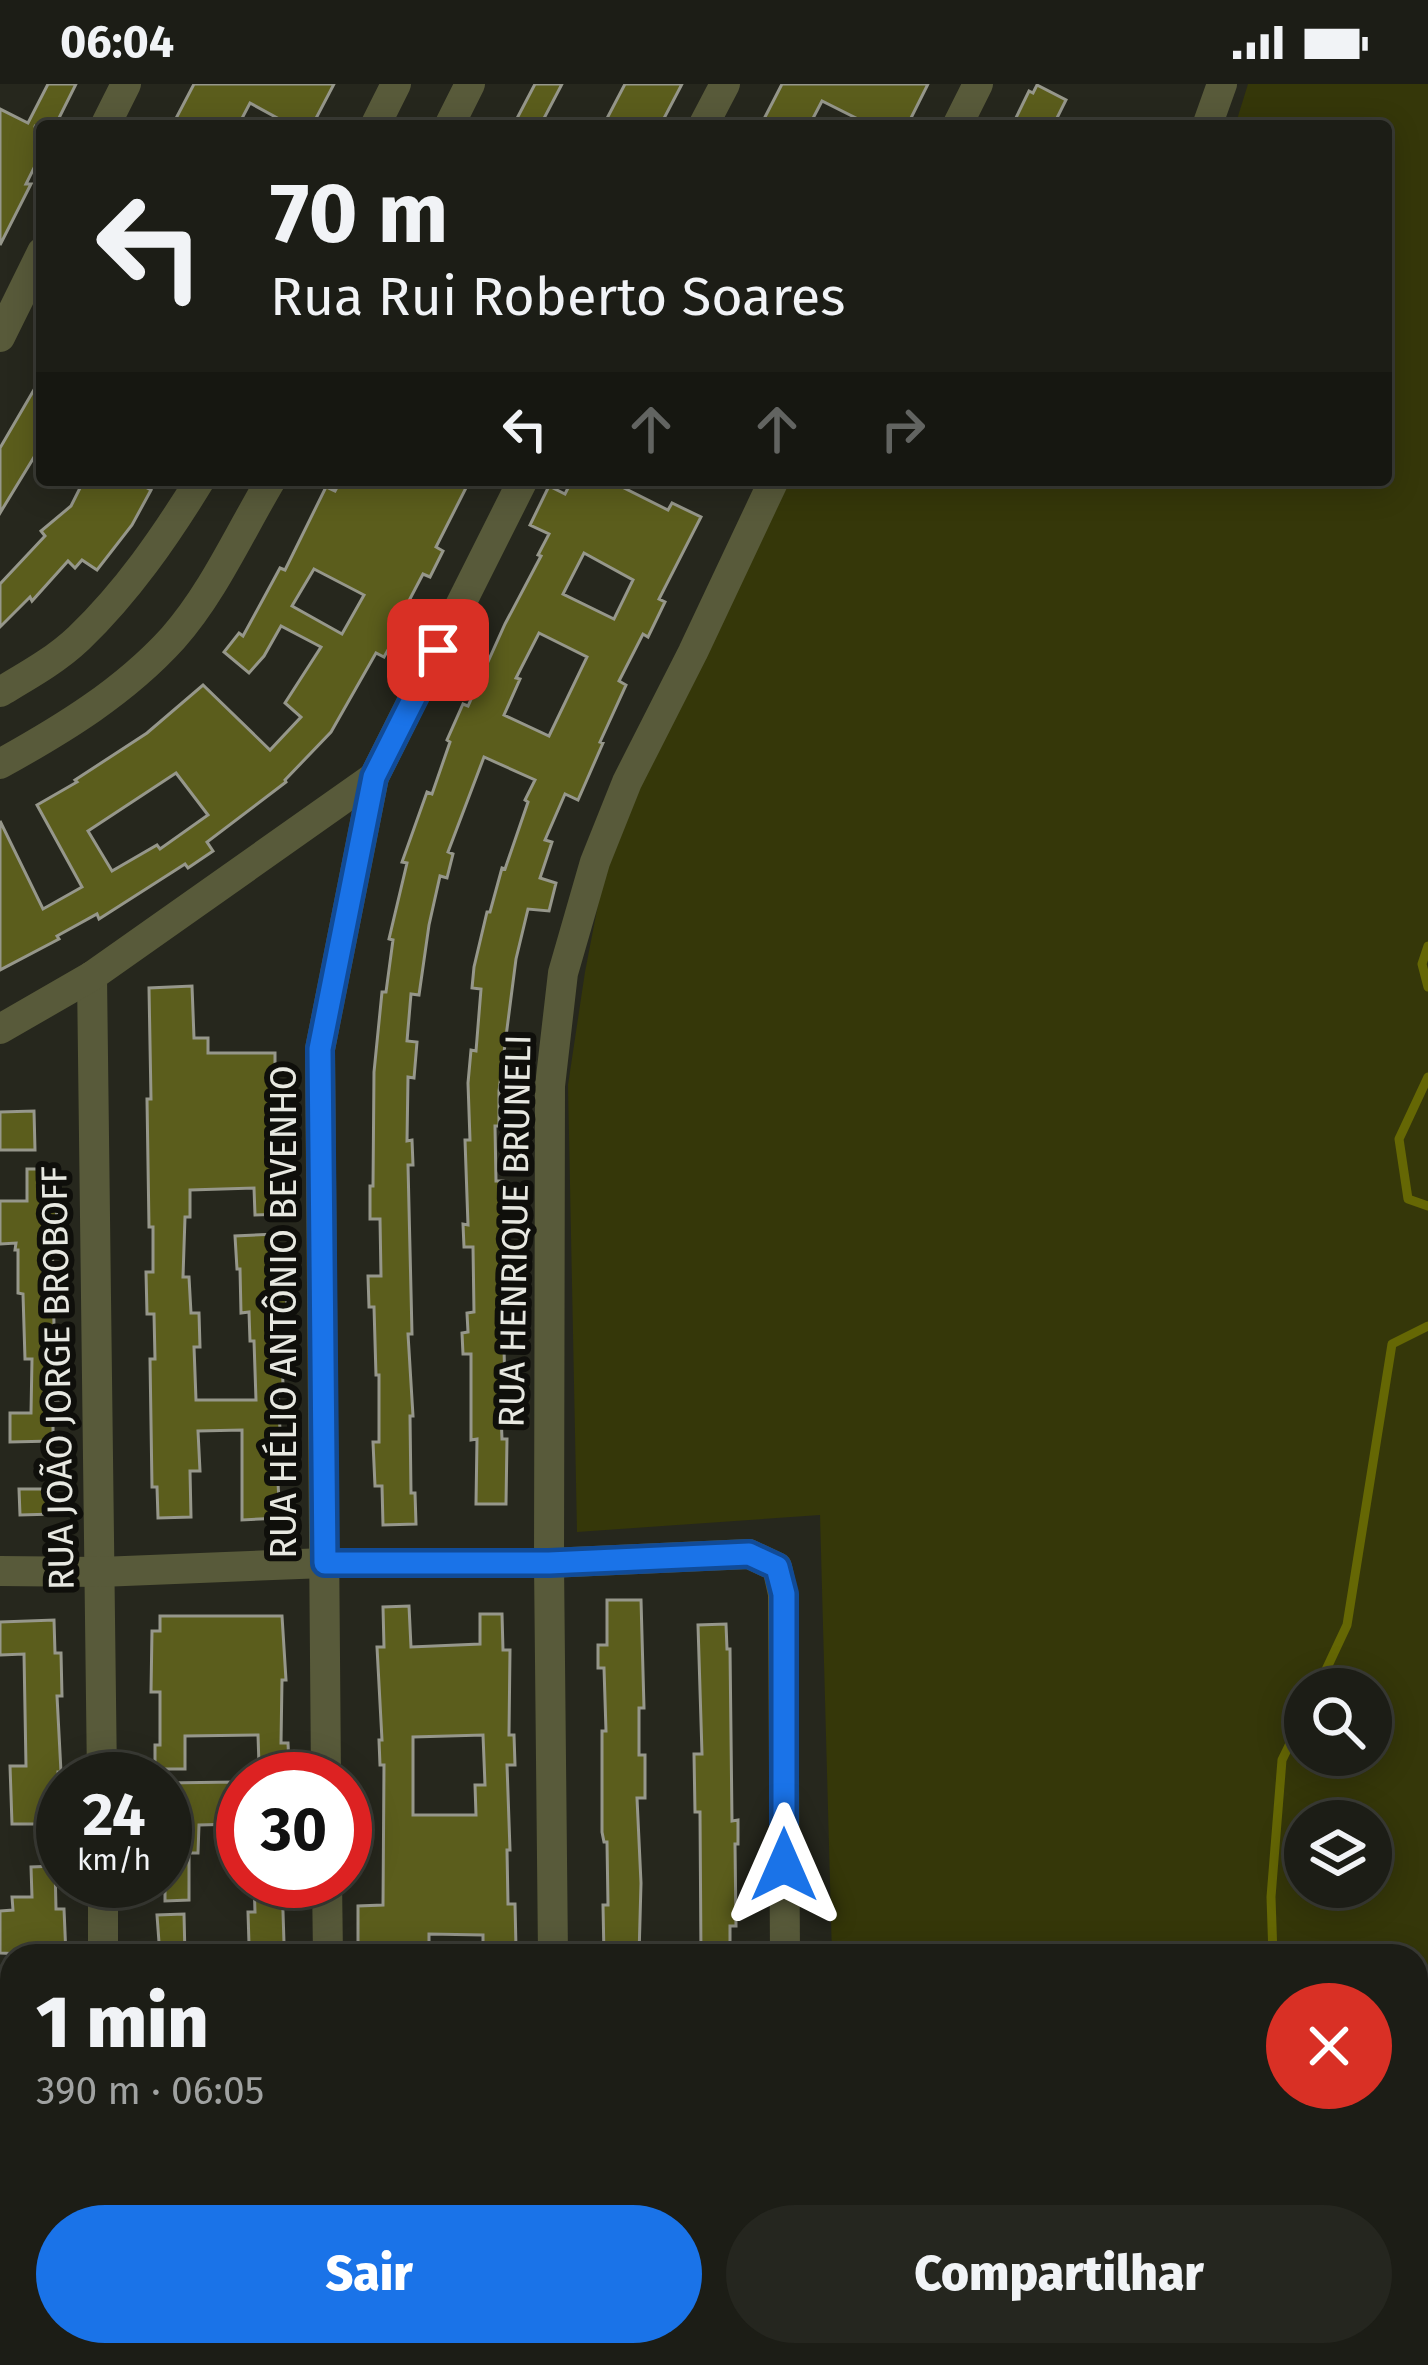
<!DOCTYPE html>
<html lang="pt">
<meta charset="utf-8">
<style>
:root{--surface:#1c1d16;--page:#25261f;--text:#f1f3f6;--muted:#a0a2a1;--line:#3a3b35;--accent:#1a73e8}
body{margin:0;font-family:"Fira Sans",sans-serif;background:var(--page);color:var(--text);height:100vh;display:flex;flex-direction:column;font-size:45px;white-space:nowrap}
*{box-sizing:border-box;margin:0}
p{font-size:39px;color:var(--muted)}
.icon{flex:none;width:66px;height:66px;fill:none;stroke:currentColor;stroke-width:2;stroke-linecap:round;stroke-linejoin:round}
.map{position:relative;flex:1;overflow:hidden}
.drawer{position:absolute;left:0px;top:1860px;width:1428px;height:423px;display:flex;flex-direction:column;background:var(--surface);border-radius:36px 36px 0 0;box-shadow:0 6px 30px #0003,0 0 0 3px var(--line)}
.drawer>*{flex:none}
.top-card{position:absolute;left:36px;top:36px;width:1356px;height:366px;border-radius:12px;box-shadow:0 6px 30px #0003,0 0 0 3px var(--line);background:#1c1d16;color:var(--text);overflow:hidden}
.fabs{position:absolute;left:1284px;top:1584px;display:grid;gap:24px}
.fabs a{display:grid;place-items:center;width:108px;height:108px;border-radius:50%;background:var(--surface);box-shadow:0 6px 30px #0003,0 0 0 3px var(--line);font-size:60px}
.speed{position:absolute;left:36px;top:1668px;display:flex;gap:24px;font-size:60px;font-weight:700;text-align:center}
.speed>*{display:grid;place-content:center;width:156px;height:156px;border-radius:50%;background:var(--surface);box-shadow:0 6px 30px #0003,0 0 0 3px var(--line);line-height:1}
.speed small{font-size:30px;font-weight:400}
.speed .limit{border:18px solid #d22;background:#fff;color:#111}
.pin{position:absolute;display:grid;place-items:center;width:102px;height:102px;color:#fff;margin:-51px;border-radius:24px;box-shadow:0 6px 18px #0006}
.me{position:absolute;width:132px;margin:-66px;rotate:0deg;stroke-linejoin:round;filter:drop-shadow(0 0 9px #0008)}
.turn{display:flex;align-items:center;gap:42px;height:252px;padding:0 36px;font-size:54px}
.turn .icon{width:156px;height:156px;stroke-width:2.5}
.turn b{display:block;font-size:84px;line-height:102px}
.lanes{display:flex;align-items:center;height:114px;padding:0 36px;background:#0003;justify-content:center;gap:60px;direction:ltr}
.lanes .off{opacity:.35}
.round{display:grid;place-items:center;flex:none;width:126px;height:126px;border-radius:63px;background:var(--page)}
.headline{display:flex;align-items:center;justify-content:space-between;height:204px;padding:0 36px}
h1{font-size:72px;font-weight:800;line-height:90px}
.cta{display:flex;gap:24px;margin-top:auto;padding:24px 36px}
.cta a{flex:1;height:138px;border-radius:72px;background:var(--accent);color:#fff;font-size:48px;font-weight:800;line-height:138px;text-align:center}
.cta a+a{background:var(--page);color:var(--text)}
.status{display:flex;justify-content:space-between;align-items:center;height:84px;padding:0 60px;background:var(--surface);direction:ltr}
.status svg{height:33px;fill:currentColor}
.map>svg:first-child{display:block}
.green{fill:#353709;fill-rule:evenodd}
.lines{fill:none;stroke-linecap:round;stroke-linejoin:round}
.stream{stroke:#656704;stroke-width:9}
.building{fill:#5b5d1c;stroke:#96978b;stroke-width:3;fill-rule:evenodd}
.street{stroke:#585a3a;stroke-width:30}
.route-casing{stroke:#114b97;stroke-width:30}
.route{stroke:#1a73e8;stroke-width:21}
.labels{text-anchor:middle;dominant-baseline:central;stroke-width:12;stroke-linejoin:round;paint-order:stroke}
.street-label{font-size:36px;fill:#e7e8e1;stroke:#0f0f0b}
</style>
<div class="status"><b>06:04</b><svg viewBox="0 0 49 12"><path d="M0 12V9h3v3zM5 12V6h3v6zM10 12V3h3v9zM15 12V0h3v12zM26 1h20v11H26zM47 4h2v5h-2z"/></svg></div>
<div class="map">
<svg width="1428" height="2281" viewBox="0 0 1428 2281">
<rect width="100%" height="100%" fill="#26271d"/>
<path class="green" d="M1248 0H1428V2281H843V2271H1416V1872H832L820 1431 577 1448 568 1001 585 888 606 779 638 704 790 396H1386V42H1235ZM1305 1605H1371V1671H1305ZM1305 1737H1371V1803H1305Z"/>
<g class="lines">
<g class="stream">
<polyline points="1428,862 1422,880 1428,903"/>
<polyline points="1428,993 1399,1055 1408,1115 1428,1122"/>
<polyline points="1317,1605 1347,1541 1392,1260 1428,1242"/>
<polyline points="1273,1872 1271,1813 1282,1676 1305,1629"/>
<polyline points="1204,2281 1205,2271"/>
</g>
</g>
<g class="building">
<polygon points="48,0 76,0 55,42 34,42 42,46 42,68 26,100 31,100 0,161 0,25 28,39"/>
<polygon points="194,0 334,0 312,42 292,42 250,19 238,42 172,42"/>
<polygon points="535,0 562,0 540,42 513,42"/>
<polygon points="625,0 682,0 660,42 603,42"/>
<polygon points="782,0 928,0 907,42 872,42 822,17 809,42 777,42 764,35"/>
<polygon points="1037,1 1066,16 1053,42 1012,42 1029,7 1033,9"/>
<polygon points="42,292 42,360 0,429 0,364"/>
<polygon points="84,396 132,396 151,406 132,441 97,486 82,476 75,484 68,477 32,517 30,513 0,543 0,500 45,452 41,447 71,422"/>
<path d="M341 396H470L436 463 443 467 430 493 423 490 401 532 406 534 384 573 376 569 331 648 285 696 286 698 207 758 213 767 188 784 185 780 99 835 97 830 57 852 59 855 0 886V737L43 825 82 803 37 721 77 698 75 696 147 649 203 601 270 666 301 633 285 619 321 563 281 542 264 572 249 589 224 568 239 549 243 552 280 484 285 486 326 403 335 407ZM314 485 364 511 342 550 292 522ZM176 689 208 731 160 765 157 761 112 787 88 747Z"/>
<path d="M572 396H608L668 426 672 419 701 433 659 515 665 518 648 553 643 550 619 597 626 601 600 658 603 659 578 716 565 710 545 756 552 758 540 794 556 799 549 827 528 825 516 875 499 1007V1042H495L496 1097H503L505 1150H501L505 1303H500L502 1355H507L506 1420H476L477 1355 471 1356V1270H463L462 1249 468 1248 467 1229 474 1228 473 1163H464L463 1140 468 1141 465 1056H470L468 999 471 966 476 967 481 905 472 904 474 883 487 828H490L502 784 505 785 528 718 525 716 535 696 484 673 448 768 453 770 447 794 440 792 429 841 419 911 411 910 407 957 417 958 414 994 408 993 407 1057 412 1056 413 1081H408L412 1250H408L413 1332H410L411 1409H415L416 1440 383 1441 382 1402H375L373 1358H379V1291H376L374 1223H369L368 1192H381L380 1135H370V1102H373L374 988 382 908H386L393 856 389 855 407 779 402 778 427 708 432 710 450 658 447 656 463 620 468 622 505 540 541 472 538 471 549 450 530 441 549 402 565 410ZM584 469 633 496 614 535 563 510ZM539 549 587 573 549 652 504 631 520 595 516 594Z"/>
<polygon points="192,902 194,954 208,954 208,969 275,969 275,1013 282,1013 283,1055 277,1055 279,1103 284,1103 284,1130 255,1131 254,1104 190,1106 190,1133 185,1133 183,1193 189,1193 191,1229 199,1229 200,1263 194,1263 196,1316 256,1316 254,1257 250,1257 249,1228 241,1229 240,1185 237,1185 235,1152 276,1150 277,1173 284,1173 287,1228 277,1228 279,1277 282,1277 283,1300 278,1301 280,1346 288,1345 291,1398 278,1399 280,1434 242,1436 242,1346 198,1347 200,1387 190,1387 191,1433 158,1434 157,1403 152,1403 150,1275 155,1275 154,1230 147,1230 146,1188 153,1188 153,1143 149,1143 147,1015 151,1015 149,904"/>
<polygon points="34,1027 35,1066 0,1066 0,1028"/>
<polygon points="27,1085 50,1085 50,1116 57,1116 56,1143 52,1143 55,1290 57,1290 58,1316 53,1316 53,1357 10,1358 10,1329 31,1329 32,1275 25,1275 23,1210 18,1209 18,1166 15,1166 16,1159 0,1160 0,1117 27,1117"/>
<polygon points="19,1405 53,1405 54,1430 20,1431"/>
<polygon points="607,1516 641,1516 644,1624 639,1624 639,1671 645,1671 645,1714 637,1714 641,1799 639,1872 604,1872 603,1821 608,1821 607,1758 604,1758 602,1748 602,1647 606,1647 604,1584 598,1584 598,1561 607,1561"/>
<path d="M409 1522 411 1563 480 1560V1530H502L503 1566H510L509 1651H514L515 1681H507L510 1766H507L508 1820H515L516 1864 483 1865V1851L429 1850V1872H358V1822L383 1821 384 1681H380L379 1656H382L377 1563H384L383 1523ZM483 1651 485 1701H475L476 1731H413V1653Z"/>
<polygon points="160,1532 282,1532 286,1596 282,1596 281,1659 288,1659 289,1681 259,1681 258,1651 185,1652 185,1685 155,1685 155,1661 160,1661 160,1608 151,1608 152,1547 160,1547"/>
<polygon points="54,1536 55,1569 61,1569 62,1612 57,1612 61,1688 58,1688 59,1740 12,1740 10,1682 26,1682 24,1570 0,1571 0,1538"/>
<polygon points="726,1540 727,1565 730,1565 732,1737 738,1736 738,1760 735,1760 736,1842 730,1842 730,1872 701,1872 700,1728 695,1728 694,1670 702,1670 698,1541"/>
<polygon points="236,1698 236,1740 199,1741 198,1769 189,1769 189,1816 165,1817 165,1699"/>
<polygon points="55,1782 56,1825 64,1825 66,1872 0,1869 0,1827 13,1826 12,1813 32,1813 31,1783"/>
<polygon points="254,1797 282,1797 284,1859 281,1859 281,1872 259,1872 259,1860 249,1860 248,1828 255,1828"/>
<polygon points="184,1830 185,1872 160,1872 157,1831"/>
</g>
<g class="lines">
<g class="street">
<polyline points="105,42 126,0"/>
<polyline points="375,42 396,0"/>
<polyline points="449,42 470,0"/>
<polyline points="703,42 725,0"/>
<polyline points="957,42 978,0"/>
<polyline points="1207,42 1222,0"/>
<polyline points="0,253 42,168"/>
<path d="M0 608C27 592 56 576 79 554 127 508 165 453 200 396"/>
<path d="M0 680C63 645 124 608 173 554 213 509 240 448 271 396"/>
<polyline points="92,892 102,1695"/>
<polyline points="0,945 92,892 374,693 523,396"/>
<polyline points="0,1487 100,1488 325,1479 549,1479 749,1470 777,1483 783,1510 785,1872"/>
<polyline points="326,1695 320,965 374,693"/>
<polyline points="103,1797 103,1872"/>
<polyline points="327,1797 328,1872"/>
<polyline points="553,1872 549,1479 550,1002 563,889 595,778 627,698 693,568 774,396"/>
<polyline points="106,2271 107,2281"/>
<polyline points="331,2271 331,2281"/>
<polyline points="557,2271 558,2281"/>
<polyline points="786,2271 786,2281"/>
</g>
</g>
<g class="lines">
<defs>
<polyline id="route" points="438,566 374,693 320,965 325,1479 549,1479 749,1470 777,1483 784,1510 784,1781"/>
</defs>
<use href="#route" class="route-casing"/>
<use href="#route" class="route"/>
</g>
<g class="labels">
<g class="street-label">
<text transform="translate(515 1147) rotate(-89)">RUA HENRIQUE BRUNELI</text>
<text transform="translate(284 1228) rotate(-90)">RUA HÉLIO ANTÔNIO BEVENHO</text>
<text transform="translate(58 1294) rotate(-91)">RUA JOÃO JORGE BROBOFF</text>
</g>
</g>
</svg>
<div class="fabs">
<a><svg class="icon" aria-label="search" viewBox="0 0 24 24"><circle cx="10" cy="10" r="6"/><path d="M15 15l6 6"/></svg></a>
<a><svg class="icon" aria-label="layers" viewBox="0 0 24 24"><path d="M12 4l9 5-9 5-9-5zM3 14l9 5 9-5"/></svg></a>
</div>
<div class="speed"><div>24<small>km/h</small></div><div class="limit">30</div></div>
<div class="pin" style="left:438px;top:566px;background:#d93025"><svg class="icon" aria-label="arrive" viewBox="0 0 24 24"><path d="M6 21V4h12l-3 4 3 4H6"/></svg></div>
<svg class="me" style="left:784px;top:1781px" viewBox="-20 -20 40 40"><path d="M0-17L14 15 0 8-14 15z" fill="#1a73e8" stroke="#fff" stroke-width="4"/></svg>
<div class="top-card">
<div class="turn"><svg class="icon" aria-label="left" viewBox="0 0 24 24"><path d="M17 20v-9H6M10 6l-5 5 5 5"/></svg><div><b>70 m</b>Rua Rui Roberto Soares</div></div>
<div class="lanes"><svg class="icon" aria-label="left" viewBox="0 0 24 24"><path d="M17 20v-9H6M10 6l-5 5 5 5"/></svg><svg class="icon off" aria-label="ahead" viewBox="0 0 24 24"><path d="M12 20V5M6 11l6-6 6 6"/></svg><svg class="icon off" aria-label="ahead" viewBox="0 0 24 24"><path d="M12 20V5M6 11l6-6 6 6"/></svg><svg class="icon off" aria-label="right" viewBox="0 0 24 24"><path d="M7 20v-9h11M14 6l5 5-5 5"/></svg></div>
</div>
<section class="drawer">
<div class="headline"><div><h1>1 min</h1><p>390 m · 06:05</p></div><a class="round" style="background:#d93025;color:#fff"><svg class="icon" aria-label="close" viewBox="0 0 24 24"><path d="M6 6l12 12M18 6L6 18"/></svg></a></div>
<div class="cta"><a>Sair</a><a>Compartilhar</a></div>
</section>
</div>
